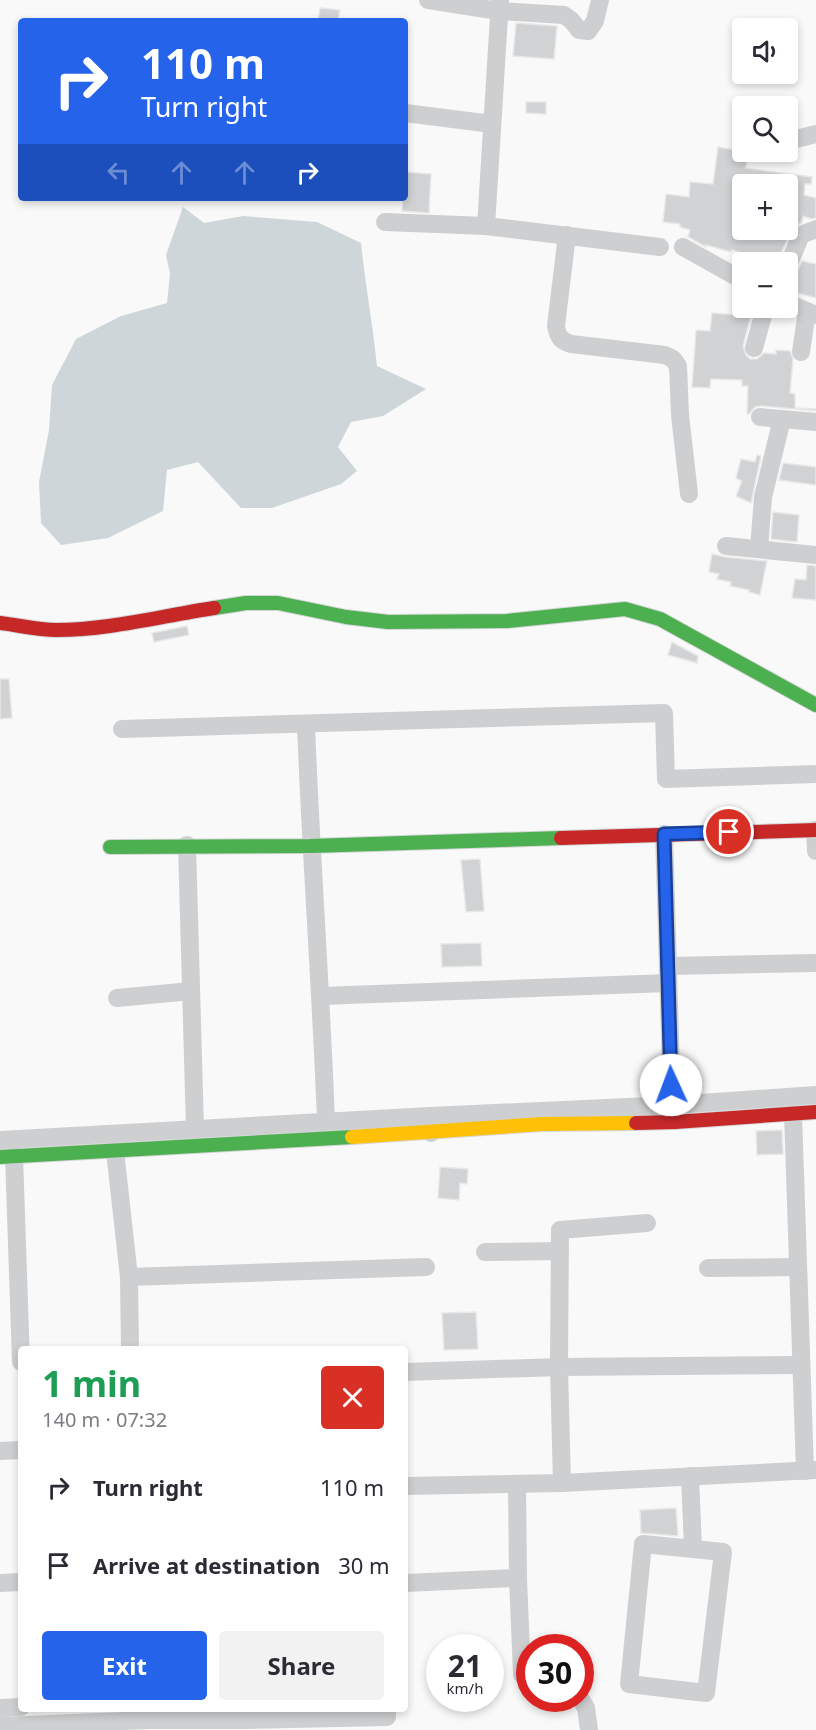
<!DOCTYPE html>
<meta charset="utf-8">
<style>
:root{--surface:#fff;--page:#f2f2f3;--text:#2b2b33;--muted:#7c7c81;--accent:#2563eb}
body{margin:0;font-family:"Noto Sans",sans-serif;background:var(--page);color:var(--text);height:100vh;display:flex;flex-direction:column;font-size:22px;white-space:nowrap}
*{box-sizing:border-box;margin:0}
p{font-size:20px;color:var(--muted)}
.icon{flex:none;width:33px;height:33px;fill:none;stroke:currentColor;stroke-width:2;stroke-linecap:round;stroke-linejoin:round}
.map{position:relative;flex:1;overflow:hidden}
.panel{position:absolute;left:18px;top:1346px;width:390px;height:366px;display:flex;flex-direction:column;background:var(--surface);border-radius:6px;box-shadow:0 3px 9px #0003}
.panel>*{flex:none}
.hud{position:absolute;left:18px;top:18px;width:390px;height:183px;border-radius:6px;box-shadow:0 3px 9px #0003;background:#2563eb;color:#fff;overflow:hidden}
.tools{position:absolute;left:732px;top:18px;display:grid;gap:12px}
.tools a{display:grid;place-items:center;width:66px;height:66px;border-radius:6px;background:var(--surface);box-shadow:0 3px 9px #0003;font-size:30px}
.speed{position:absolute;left:426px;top:1634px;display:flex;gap:12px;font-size:30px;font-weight:700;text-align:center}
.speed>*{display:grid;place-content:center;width:78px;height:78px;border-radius:50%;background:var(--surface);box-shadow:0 3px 9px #0003;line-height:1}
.speed small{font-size:15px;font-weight:400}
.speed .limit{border:9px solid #d22;background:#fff;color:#111}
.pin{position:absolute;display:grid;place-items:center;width:51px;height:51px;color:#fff;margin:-26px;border:3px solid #fff;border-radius:50%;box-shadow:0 2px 6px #0007}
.me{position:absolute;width:66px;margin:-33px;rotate:358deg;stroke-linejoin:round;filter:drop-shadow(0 0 4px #0008)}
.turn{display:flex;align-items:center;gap:21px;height:126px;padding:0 24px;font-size:27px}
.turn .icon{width:78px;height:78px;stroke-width:2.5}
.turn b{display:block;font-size:42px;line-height:51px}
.lanes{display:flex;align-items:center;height:57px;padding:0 24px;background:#0003;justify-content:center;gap:30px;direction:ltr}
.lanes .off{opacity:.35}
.round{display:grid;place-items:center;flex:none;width:63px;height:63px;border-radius:6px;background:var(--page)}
.head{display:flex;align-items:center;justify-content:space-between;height:102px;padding:0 24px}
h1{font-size:36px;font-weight:700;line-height:45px;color:#1e9e55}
.button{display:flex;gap:12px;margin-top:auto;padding:12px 24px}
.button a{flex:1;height:69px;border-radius:6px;background:var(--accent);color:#fff;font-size:24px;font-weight:700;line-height:69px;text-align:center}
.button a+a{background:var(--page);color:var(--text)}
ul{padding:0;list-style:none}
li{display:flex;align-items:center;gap:18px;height:78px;padding:0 24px}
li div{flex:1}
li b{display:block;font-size:22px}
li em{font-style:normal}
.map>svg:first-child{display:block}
.water{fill:#ced6d9}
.building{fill:#d0d2d3;stroke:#e8e8e8;stroke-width:1.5;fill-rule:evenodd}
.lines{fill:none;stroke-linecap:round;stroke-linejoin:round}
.fast-casing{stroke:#d5d6d7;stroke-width:16}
.slow-casing{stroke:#d5d6d7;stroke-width:16}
.jam-casing{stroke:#d5d6d7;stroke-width:16}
.street{stroke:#cecfd0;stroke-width:18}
.fast{stroke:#4caf50;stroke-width:14}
.slow{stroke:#ffc107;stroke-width:14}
.jam{stroke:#c62828;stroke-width:14}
.route-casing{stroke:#184099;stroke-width:15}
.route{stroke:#2563eb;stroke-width:10}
</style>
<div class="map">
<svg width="816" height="1730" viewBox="0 0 816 1730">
<rect width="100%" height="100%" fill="#f9f9f9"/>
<path class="water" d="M183 207 204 223 243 216 317 222 361 243C365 284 373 325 377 366L426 389 383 416 351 422 338 447 357 471 341 484 272 508H241L198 462 167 470 163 511 108 538 61 545 41 523 39 482 49 430 52 385 76 339 121 316 167 303 170 274 166 255Z"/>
<g class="building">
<polygon points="320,8 340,10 338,21 318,21"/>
<polygon points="516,23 557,26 554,59 513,56"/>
<polygon points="526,102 546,102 546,114 526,113"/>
<path d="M718 147 748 152 746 168 812 177 811 184H805L804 195 816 198V218L811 219 803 216 801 223 793 227 777 262H768L732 250 731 252 706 245V247L688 237 690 230 680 227V224L663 222 666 194 689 197 690 182 713 184ZM742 181 764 184H788V230H736L742 205Z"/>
<polygon points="405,172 431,174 429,213 402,211 403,198 405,198"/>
<polygon points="802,261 816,264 816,298 790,291 794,275 798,270"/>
<polygon points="712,313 751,316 743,346 746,355 750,359 757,359 764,353 776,354 776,350 790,351 793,359 790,393 795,394 795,408 816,409 816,411 761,406 755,407 749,414 747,414 748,386 742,386 742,380 711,379 710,388 692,387 696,330 710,331"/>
<polygon points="757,455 761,456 751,503 736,496 742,481 736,478 741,459 755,462"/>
<polygon points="783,463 816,467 816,485 779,480"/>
<polygon points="773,512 799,515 797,542 771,539"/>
<polygon points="712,554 725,557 767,561 760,595 749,592 749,590 730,586 731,582 717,579 719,574 709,572"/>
<polygon points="807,565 816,566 816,600 792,598 795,579 806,580"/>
<polygon points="187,626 189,635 154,642 152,633"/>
<polygon points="672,642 698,656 697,663 668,655"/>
<polygon points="0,679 9,679 12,718 0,719"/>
<polygon points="480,859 484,911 466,912 461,860"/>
<polygon points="481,943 482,966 442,967 441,944"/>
<polygon points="782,1130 783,1154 757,1155 756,1131"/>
<polygon points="440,1167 468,1169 467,1184 460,1183 459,1200 438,1198"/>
<polygon points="476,1312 478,1349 444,1350 442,1313"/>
<polygon points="676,1508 678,1536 641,1533 640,1510"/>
</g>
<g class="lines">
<defs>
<g id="fast">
<polyline points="214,608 246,603 278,603 346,617 388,622 507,621 625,609 660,619 816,705"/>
<polyline points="110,847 310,846 561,838"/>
<polyline points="0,1157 352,1137"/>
</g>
<polyline id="slow" points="352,1137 542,1124 636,1123"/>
<g id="jam">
<path d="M0 623C18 625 38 630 56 630 109 630 161 616 214 608"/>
<polyline points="561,838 816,830"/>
<polyline points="636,1123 675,1122 816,1112"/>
</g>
</defs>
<use href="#fast" class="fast-casing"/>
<use href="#slow" class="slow-casing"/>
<use href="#jam" class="jam-casing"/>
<g class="street">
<polyline points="428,0 499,11 564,15 571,20 579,30 588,31 595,21 600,0"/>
<polyline points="405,113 492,124"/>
<polyline points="788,141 816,134"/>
<polyline points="385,222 486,226 660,247"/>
<polyline points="486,226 500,0"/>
<path d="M567 235 556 326C558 337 561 341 571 344L665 355 673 359 678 366 680 415 689 494"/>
<polyline points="683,247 742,280"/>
<polyline points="788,266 801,235 816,229"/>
<polyline points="788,303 816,315"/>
<polyline points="754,348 765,308"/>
<polyline points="801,352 807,311"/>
<polyline points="760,417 816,422"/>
<polyline points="726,546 816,555"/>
<polyline points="759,549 763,497 782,419"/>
<path d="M306 725C311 857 321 989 326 1121"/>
<polyline points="122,729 664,713 666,779 816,774"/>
<polyline points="815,830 816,851"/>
<polyline points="664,834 672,1105"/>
<polyline points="187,845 195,1129"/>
<polyline points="668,966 816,963"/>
<polyline points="321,996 668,983"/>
<polyline points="117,998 191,991"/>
<polyline points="793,1114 805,1471"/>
<polyline points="430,1116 672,1105 816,1095"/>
<polyline points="0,1140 430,1116 431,1133"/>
<polyline points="115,1151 129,1277 130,1348"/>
<polyline points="14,1156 21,1362"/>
<polyline points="485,1252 560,1251"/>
<polyline points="708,1268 798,1267"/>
<polyline points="129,1277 426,1267"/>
<polyline points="405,1372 559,1367 560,1230 647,1223"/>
<polyline points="0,1451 21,1450"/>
<polyline points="690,1476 693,1548"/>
<polyline points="562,1483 559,1367 801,1365"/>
<polyline points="517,1484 518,1578 522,1674 530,1676"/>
<polyline points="405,1486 562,1483 816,1470"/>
<polygon points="643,1544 723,1552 706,1693 629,1684"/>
<polyline points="0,1583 21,1582"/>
<polyline points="405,1583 518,1578"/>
<polyline points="580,1698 586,1708 589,1730"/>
<polyline points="0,1708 21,1707"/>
<polyline points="0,1726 147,1720 246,1720 387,1717 387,1708"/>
</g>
<use href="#fast" class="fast"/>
<use href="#slow" class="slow"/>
<use href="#jam" class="jam"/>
</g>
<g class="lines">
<defs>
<polyline id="route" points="671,1085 664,834 729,832"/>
</defs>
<use href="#route" class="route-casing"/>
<use href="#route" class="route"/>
</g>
</svg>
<div class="tools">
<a><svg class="icon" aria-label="sound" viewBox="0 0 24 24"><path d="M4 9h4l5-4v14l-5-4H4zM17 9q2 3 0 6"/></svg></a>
<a><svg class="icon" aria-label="search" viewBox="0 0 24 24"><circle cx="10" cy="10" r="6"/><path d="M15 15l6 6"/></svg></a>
<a>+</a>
<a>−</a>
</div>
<div class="speed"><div>21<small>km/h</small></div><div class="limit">30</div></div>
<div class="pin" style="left:729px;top:832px;background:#d93025"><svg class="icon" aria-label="arrive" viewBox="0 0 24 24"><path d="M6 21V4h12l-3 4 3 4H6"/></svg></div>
<svg class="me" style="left:671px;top:1085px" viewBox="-20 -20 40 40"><circle r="19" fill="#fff"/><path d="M0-13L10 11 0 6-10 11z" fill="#2563eb"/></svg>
<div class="hud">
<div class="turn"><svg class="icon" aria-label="right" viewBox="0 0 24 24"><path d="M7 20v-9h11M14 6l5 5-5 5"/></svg><div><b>110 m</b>Turn right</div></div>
<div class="lanes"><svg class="icon off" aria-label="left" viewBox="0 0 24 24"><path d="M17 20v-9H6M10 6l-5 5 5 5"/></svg><svg class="icon off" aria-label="ahead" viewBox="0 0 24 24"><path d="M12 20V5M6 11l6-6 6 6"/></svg><svg class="icon off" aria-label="ahead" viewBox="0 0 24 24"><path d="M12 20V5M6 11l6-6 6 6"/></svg><svg class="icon" aria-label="right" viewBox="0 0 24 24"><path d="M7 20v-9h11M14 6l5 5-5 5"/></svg></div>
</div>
<section class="panel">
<div class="head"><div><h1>1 min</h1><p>140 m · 07:32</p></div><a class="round" style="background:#d93025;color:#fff"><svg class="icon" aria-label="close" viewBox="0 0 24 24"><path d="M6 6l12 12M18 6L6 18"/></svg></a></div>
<ul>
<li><svg class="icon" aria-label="right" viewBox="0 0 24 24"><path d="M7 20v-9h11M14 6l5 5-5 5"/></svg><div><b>Turn right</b></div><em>110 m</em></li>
<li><svg class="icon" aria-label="arrive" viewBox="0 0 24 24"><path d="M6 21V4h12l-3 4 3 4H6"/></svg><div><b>Arrive at destination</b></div><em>30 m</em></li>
</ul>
<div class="button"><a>Exit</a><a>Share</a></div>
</section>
</div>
